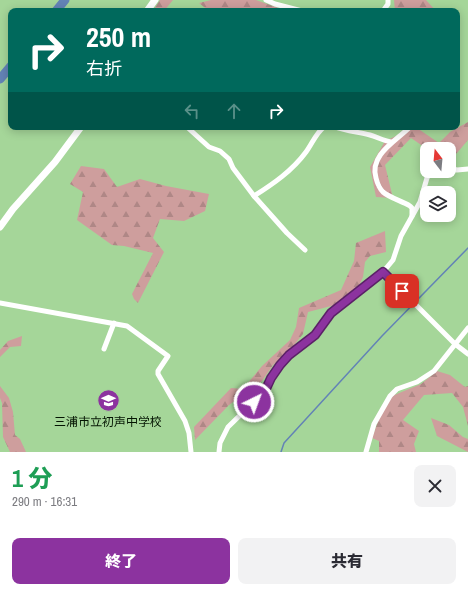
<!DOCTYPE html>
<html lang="ja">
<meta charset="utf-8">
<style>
:root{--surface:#fff;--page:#f2f2f3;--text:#2b2b33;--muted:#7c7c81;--accent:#8c339f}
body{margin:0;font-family:"Archivo Narrow","Noto Sans JP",sans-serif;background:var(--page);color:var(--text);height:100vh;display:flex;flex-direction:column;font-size:15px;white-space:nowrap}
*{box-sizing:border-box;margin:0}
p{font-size:13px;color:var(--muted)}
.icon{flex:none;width:22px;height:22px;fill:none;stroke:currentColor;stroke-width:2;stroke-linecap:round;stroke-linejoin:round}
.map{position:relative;height:452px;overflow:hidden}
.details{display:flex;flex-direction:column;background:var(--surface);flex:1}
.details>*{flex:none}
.banner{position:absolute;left:8px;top:8px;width:452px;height:122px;border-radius:8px;box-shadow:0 2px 10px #0003;background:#00695c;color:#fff;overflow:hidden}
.needle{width:26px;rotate:344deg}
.buttons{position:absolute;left:420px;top:142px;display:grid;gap:8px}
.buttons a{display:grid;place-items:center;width:36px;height:36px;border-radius:8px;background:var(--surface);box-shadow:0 2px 10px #0003;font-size:20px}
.pin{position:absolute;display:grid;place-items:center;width:34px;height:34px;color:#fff;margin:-17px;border-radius:8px;box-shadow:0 2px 6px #0006}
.me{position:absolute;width:44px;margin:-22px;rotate:42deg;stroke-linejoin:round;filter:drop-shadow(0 0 3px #0008)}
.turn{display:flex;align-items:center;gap:14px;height:84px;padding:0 12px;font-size:18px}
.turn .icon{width:52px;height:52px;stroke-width:2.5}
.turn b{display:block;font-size:28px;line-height:34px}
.lanes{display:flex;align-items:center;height:38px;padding:0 12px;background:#0003;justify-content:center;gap:20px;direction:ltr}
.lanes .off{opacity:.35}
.round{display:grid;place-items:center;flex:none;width:42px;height:42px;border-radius:8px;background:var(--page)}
.summary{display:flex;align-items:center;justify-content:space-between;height:68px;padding:0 12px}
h1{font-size:24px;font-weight:800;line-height:30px;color:#1e9e55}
.cta{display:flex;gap:8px;margin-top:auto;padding:8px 12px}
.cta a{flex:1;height:46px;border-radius:8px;background:var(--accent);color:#fff;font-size:16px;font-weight:800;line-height:46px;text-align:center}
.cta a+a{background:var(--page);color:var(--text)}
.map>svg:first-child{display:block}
.forest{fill:url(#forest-firs)}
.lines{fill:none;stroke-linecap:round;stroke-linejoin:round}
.stream{stroke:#6383b6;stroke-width:1.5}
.river{stroke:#6383b6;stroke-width:9}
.minor{stroke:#fff;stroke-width:5}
.tertiary{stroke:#fff;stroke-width:7}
.route-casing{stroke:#5b2167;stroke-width:10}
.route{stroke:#8c339f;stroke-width:7}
.labels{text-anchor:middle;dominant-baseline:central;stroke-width:4;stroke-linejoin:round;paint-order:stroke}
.poi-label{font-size:12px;fill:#041502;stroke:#a5d699}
</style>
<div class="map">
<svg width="468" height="452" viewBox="0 0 468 452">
<defs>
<pattern id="forest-firs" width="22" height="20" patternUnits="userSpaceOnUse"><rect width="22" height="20" fill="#ce9e9d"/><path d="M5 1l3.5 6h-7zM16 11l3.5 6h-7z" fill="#af8786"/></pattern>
</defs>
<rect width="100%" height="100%" fill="#a5d699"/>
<g class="forest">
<polygon points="160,0 173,0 164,11 153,11"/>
<polygon points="211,0 256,0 287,11 209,11 199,3"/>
<polygon points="394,0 426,0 436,11 395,11"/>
<polygon points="468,122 468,140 457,153 449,158 449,149 427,149 411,138 385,165 393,198 376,197 370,167 377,155 385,141 407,131 417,128 439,143 450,132"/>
<polygon points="81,166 104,169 117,187 140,179 166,186 209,194 205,211 184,221 160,219 153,238 164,252 138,303 134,299 132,294 153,253 124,246 112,245 77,220 83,192 70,184"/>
<polygon points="385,231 386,252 370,256 365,262 363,277 356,292 335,305 308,312 303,334 290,350 273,365 262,381 229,405 195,440 194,427 231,388 243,389 262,366 290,340 296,327 299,308 341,290 354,261 356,243"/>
<polygon points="22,336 21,346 10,347 0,357 0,350 8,341"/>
<polygon points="437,371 450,375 465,387 468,386 468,426 463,407 452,393 424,395 403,420 419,431 414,444 416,452 379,452 379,441 372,438 380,416 392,396 421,384"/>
<polygon points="0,386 9,398 13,412 15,435 20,439 26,452 10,452 3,437 2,403 0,398"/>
<polygon points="431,418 449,425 463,437 468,439 468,452 437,436"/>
</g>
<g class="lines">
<polyline class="stream" points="281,452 284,443 382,336 468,248"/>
<g class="river">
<polyline points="56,11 65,0"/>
<polyline points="0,79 11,66"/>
</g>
<g class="minor">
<polyline points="266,0 275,4 302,11"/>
<polyline points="383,11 388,4 388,0"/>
<polyline points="187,127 209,147 220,151 229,159 233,168 254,196 287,233 305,250"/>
<path d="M335 127C346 131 358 132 370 135 377 137 384 141 391 142"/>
<path d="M410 127C396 141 369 155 376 178 377 182 379 188 383 192 390 198 402 201 410 206L412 208V216"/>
<polyline points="449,168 457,170 468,169"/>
<path d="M254 196C273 184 292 171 306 152 312 144 316 133 324 127"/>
<polyline points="383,272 455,344 468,354"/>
<polyline points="0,303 127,326 168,356 158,371 158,374 185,421 189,433 191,452"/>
<polyline points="104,349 114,323"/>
<polyline points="219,452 220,443 228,427 265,391 271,378 289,355 315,335 331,313 383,272 393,260 401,236 420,202 427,178 431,171"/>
<polyline points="366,452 374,424 390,396 397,389 417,382 434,371 468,328"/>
</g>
<g class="tertiary">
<polyline points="147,11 155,0"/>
<polyline points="0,227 13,209 55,162 81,127"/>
</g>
</g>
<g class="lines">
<defs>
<polyline id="route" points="254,402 265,391 271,378 280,365 289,355 315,335 331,313 383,272 402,291"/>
</defs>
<use href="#route" class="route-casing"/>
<use href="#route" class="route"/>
</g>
<defs>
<symbol id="school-disc" viewBox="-11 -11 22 22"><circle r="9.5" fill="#8c339f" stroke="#a5d699"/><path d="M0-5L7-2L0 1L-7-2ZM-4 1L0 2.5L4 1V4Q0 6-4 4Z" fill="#fff"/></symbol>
</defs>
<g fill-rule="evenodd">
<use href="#school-disc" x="96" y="388" width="25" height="25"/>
</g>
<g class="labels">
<g class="poi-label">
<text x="108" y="422">三浦市立初声中学校</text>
</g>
</g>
</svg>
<div class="buttons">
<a><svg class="needle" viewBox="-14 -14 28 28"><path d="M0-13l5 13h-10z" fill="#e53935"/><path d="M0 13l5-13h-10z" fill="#7c7c81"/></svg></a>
<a><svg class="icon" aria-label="layers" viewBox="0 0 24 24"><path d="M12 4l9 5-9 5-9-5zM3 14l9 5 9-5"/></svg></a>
</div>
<div class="pin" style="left:402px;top:291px;background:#d93025"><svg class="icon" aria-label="arrive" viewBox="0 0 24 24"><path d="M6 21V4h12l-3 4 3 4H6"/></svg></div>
<svg class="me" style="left:254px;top:402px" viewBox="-20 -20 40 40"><circle r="17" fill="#8c339f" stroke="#fff" stroke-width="3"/><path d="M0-11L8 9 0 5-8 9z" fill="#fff"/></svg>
<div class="banner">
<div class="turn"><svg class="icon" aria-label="right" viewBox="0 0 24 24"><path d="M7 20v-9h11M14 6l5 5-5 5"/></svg><div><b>250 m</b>右折</div></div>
<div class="lanes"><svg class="icon off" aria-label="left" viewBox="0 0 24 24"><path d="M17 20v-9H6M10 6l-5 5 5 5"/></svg><svg class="icon off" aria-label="ahead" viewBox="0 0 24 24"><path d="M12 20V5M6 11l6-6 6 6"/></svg><svg class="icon" aria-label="right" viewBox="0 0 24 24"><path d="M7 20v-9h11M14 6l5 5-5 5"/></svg></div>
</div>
</div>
<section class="details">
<div class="summary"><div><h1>1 分</h1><p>290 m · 16:31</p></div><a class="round"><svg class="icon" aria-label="close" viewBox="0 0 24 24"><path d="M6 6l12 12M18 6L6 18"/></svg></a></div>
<div class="cta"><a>終了</a><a>共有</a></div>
</section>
